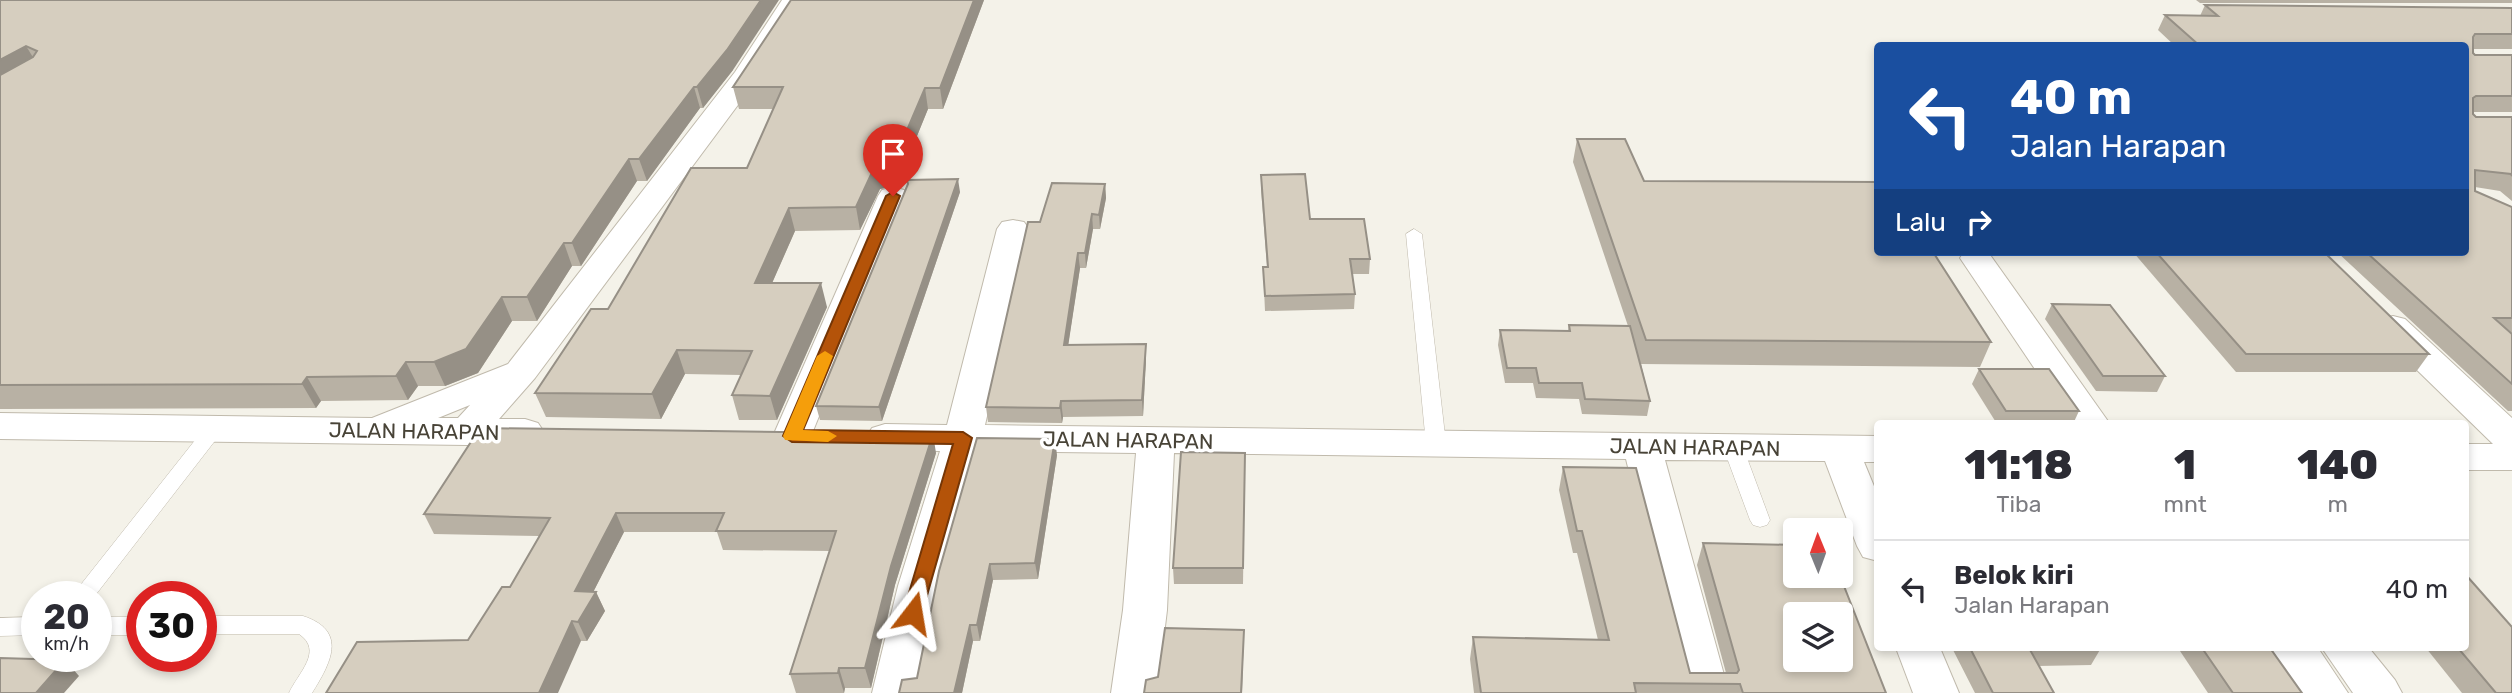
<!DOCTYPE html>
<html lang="id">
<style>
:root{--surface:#fff;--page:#f7f7f7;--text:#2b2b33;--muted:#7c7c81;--line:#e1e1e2}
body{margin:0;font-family:Rubik,sans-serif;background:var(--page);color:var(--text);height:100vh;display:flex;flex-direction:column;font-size:26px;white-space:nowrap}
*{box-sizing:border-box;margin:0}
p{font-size:23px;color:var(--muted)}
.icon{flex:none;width:38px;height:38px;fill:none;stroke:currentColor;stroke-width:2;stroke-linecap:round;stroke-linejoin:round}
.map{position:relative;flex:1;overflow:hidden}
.details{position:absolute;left:1874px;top:420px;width:595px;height:231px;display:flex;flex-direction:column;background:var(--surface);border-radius:7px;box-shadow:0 4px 10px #0003}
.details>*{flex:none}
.guide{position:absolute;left:1874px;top:42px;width:595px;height:214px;border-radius:7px;box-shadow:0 4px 10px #0003;background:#1a4fa0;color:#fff;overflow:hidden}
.needle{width:46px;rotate:359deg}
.fabs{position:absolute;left:1783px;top:518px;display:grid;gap:14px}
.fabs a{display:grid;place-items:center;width:70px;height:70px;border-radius:7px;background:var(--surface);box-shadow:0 4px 10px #0003;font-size:35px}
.speed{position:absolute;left:21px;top:581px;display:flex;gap:14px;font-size:35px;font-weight:700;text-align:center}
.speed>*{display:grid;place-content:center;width:91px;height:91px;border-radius:50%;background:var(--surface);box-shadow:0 4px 10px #0003;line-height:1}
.speed small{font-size:18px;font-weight:400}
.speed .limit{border:10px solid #d22;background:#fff;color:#111}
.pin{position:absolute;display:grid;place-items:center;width:60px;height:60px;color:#fff;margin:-72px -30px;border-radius:50% 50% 50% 0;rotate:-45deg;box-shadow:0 0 7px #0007}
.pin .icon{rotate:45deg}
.me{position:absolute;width:77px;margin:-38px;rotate:14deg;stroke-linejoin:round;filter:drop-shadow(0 0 5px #0008)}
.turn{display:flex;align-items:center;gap:24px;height:147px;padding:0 21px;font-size:32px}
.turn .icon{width:91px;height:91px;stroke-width:2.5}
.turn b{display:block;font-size:49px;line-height:60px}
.then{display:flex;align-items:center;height:66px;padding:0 21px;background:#0003;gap:14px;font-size:26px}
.eta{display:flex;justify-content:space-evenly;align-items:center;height:119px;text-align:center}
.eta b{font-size:42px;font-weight:800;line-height:49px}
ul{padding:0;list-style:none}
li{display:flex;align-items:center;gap:21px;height:98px;padding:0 21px;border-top:2px solid var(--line)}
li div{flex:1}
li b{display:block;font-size:26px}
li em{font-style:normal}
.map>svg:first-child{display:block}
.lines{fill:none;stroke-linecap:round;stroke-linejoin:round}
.service-casing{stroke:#c0baac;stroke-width:1}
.minor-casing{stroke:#c0baac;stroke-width:2}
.service{fill:#fff;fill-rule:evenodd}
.minor{fill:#fff;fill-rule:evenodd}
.wall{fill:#b8b1a4}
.shaded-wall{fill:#969086}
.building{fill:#d6cebf;stroke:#969086;stroke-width:2;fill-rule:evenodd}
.route{fill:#b45309;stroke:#753606;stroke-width:2}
.slow{fill:#f59e0b}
.labels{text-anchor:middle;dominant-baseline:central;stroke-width:7;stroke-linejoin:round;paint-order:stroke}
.street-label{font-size:21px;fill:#484337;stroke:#fff}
</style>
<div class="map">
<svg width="2512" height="693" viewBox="0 0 2512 693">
<rect width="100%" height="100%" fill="#f4f2e9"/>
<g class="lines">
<defs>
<g id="service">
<polygon points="1414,229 1422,234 1446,444 1443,449 1429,449 1426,444 1406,234"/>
<polygon points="214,423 221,425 223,429 221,433 94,597 71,597 207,425"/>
<polygon points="1733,440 1740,442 1743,447 1770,520 1767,525 1760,527 1753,525 1750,520 1723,447 1726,442"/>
<path d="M201 616H303C349 631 330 664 312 693H289C298 673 324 651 299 634H201Z"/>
<polygon points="37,617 37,635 0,636 0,618"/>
<rect x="96" y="617" width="46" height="18"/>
</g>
<g id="minor">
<path d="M782 0H806L755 82 535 378 499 419H525L538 423 544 432 538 441 525 445H467L0 439V413L372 418 508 364 735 72ZM470 405 458 418H438Z"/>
<polygon points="893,187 904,190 908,196 811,436 805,445 792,449 779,445 773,436 878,196 882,190"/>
<polygon points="1013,220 1024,222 1029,229 985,425 1878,436 1878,462 1864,462 1878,496 1878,561 1863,557 1857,546 1825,461 1665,460 1729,693 1683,693 1626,459 1174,453 1167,610 1157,693 1111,693 1123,610 1136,453 978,451 940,586 918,693 872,693 898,586 940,451 885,450 872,446 866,437 872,428 885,424 947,425 997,229 1002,222"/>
<polygon points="1964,252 1988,252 2110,424 2072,424 1960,258"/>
<polygon points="2393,316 2405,319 2512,418 2512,470 2466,470 2466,444 2493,444 2381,335 2376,327 2381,319"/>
<polygon points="1896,648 1940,648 1959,693 1913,693"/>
<polygon points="2271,648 2318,648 2348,693 2300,693"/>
<polygon points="2322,648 2369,648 2395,680 2402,693 2353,693"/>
</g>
</defs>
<use href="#service" class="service-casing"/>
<use href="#minor" class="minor-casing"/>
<use href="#service" class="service"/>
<use href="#minor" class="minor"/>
</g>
<g class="wall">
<polygon points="0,0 733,70 703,108 700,108 647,181 637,181 583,263 581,266 572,266 537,321 512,321 478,373 445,386 418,386 408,400 321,401 316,408 0,409"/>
<polygon points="791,0 984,0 943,109 928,109 897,185 880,189 860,230 795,231 772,283 827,307 777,420 739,420 732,395 741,375 685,374 661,419 546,417 535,393 608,309 747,168 773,109 739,109 733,87"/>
<polygon points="2196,0 2512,0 2512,3 2200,3"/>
<polygon points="2205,5 2512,8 2512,49 2473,49 2473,53 2475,55 2512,55 2512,112 2473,112 2473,114 2476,117 2512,117 2512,201 2500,191 2475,187 2475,191 2512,207 2512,411 2508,411 2337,252 2466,252 2466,46 2175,46 2158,30 2165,15 2200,16"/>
<polygon points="1577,139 1644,181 1991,342 1980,367 1641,364 1650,401 1647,416 1582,414 1579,399 1536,398 1533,383 1505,383 1498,345 1500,330 1568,331 1569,325 1628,326 1573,162"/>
<polygon points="1261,175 1310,219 1370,259 1369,274 1352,274 1355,294 1354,309 1265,311 1263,267 1267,267 1261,189"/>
<polygon points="907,180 960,192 882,421 820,420 816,406 908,185"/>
<polygon points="1105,184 1106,198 1100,229 1093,229 1086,268 1080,268 1068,345 1146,359 1143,416 1063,417 1062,423 988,422 986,407 1040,222"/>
<polygon points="2133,252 2324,252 2429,354 2416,372 2236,372"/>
<polygon points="2052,304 2165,376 2157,392 2096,391 2045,319"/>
<polygon points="1979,369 2079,411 2073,424 1997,424 1972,384"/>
<polygon points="936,453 895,585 871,688 845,688 844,693 796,693 790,674 830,551 723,550 717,532 624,532 593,592 596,592 605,611 587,641 468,640 510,587 539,536 434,534 424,514"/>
<polygon points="1245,453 1243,584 1174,584 1173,568"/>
<polygon points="1057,455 1038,579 993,580 980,641 973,641 962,693 899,693 917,678"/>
<polygon points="1563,467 1690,673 1726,673 1697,565 1703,543 1886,693 1474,693 1470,659 1473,637 1598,640 1577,553 1573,553 1559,490"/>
<polygon points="1952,648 2101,648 2091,665 2038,666 2054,693 1975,693"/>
<polygon points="2178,648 2270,648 2302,693 2208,693"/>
<polygon points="2426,648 2466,648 2512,693 2462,693"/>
</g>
<g class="shaded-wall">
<polygon points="761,0 779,0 733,70 703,108 697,87"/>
<polygon points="974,0 984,0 943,109 940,88"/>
<polygon points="26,46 39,67 0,88 0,60"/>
<polygon points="694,87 700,108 647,181 639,159"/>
<polygon points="925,88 928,109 897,185 880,189 860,230 856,207 875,166"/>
<polygon points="629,159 637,181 581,266 572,243"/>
<polygon points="958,179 960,192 882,421 879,407"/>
<polygon points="1105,184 1106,198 1100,229 1099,215"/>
<polygon points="789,208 795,231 762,306 755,283"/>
<polygon points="1092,214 1093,229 1086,268 1085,253"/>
<polygon points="564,243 572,266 537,321 527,297"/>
<polygon points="1078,253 1080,268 1066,360 1064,345"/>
<polygon points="821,283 827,307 777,420 770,396"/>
<polygon points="502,297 512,321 478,373 445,386 434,362"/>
<polygon points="1146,344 1146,359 1143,416 1142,400"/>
<polygon points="677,350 685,374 661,419 652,394"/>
<polygon points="406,362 418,386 408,400 396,376"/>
<polygon points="307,377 321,401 316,408 302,384"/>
<polygon points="1061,401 1063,417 1062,423 1060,408"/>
<polygon points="933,434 936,453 895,585 871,688 865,668 891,566"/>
<polygon points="1055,439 1057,455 1038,579 1035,563"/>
<polygon points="616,513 624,532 584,610 575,591"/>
<polygon points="990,564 993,580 980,641 977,625"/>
<polygon points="596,592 605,611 587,641 578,622"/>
<polygon points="572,621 581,641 558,693 539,693"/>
<polygon points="970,625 973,641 962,693 954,693"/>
<polygon points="1244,630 1242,693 1241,693"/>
<polygon points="65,660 79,676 64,693 36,693"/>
<polygon points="839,668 845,688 844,693 838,673"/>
</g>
<g class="building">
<polygon points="0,0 761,0 727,50 697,87 694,87 639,159 629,159 574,240 572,243 564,243 527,297 502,297 466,349 434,362 406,362 396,376 307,377 302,384 0,385 0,75 33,57 37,51 26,46 0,60"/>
<polygon points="791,0 974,0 940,88 925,88 893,163 875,166 856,207 789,208 755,283 821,283 770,396 732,395 752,351 677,350 652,394 535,393 591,309 608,309 691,168 747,168 783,87 733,87"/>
<polygon points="2205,5 2512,8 2512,34 2475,34 2473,37 2473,53 2475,55 2512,55 2512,96 2476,96 2473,98 2473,114 2476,117 2512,117 2512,176 2511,174 2475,170 2475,191 2512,207 2512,318 2494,318 2512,334 2512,384 2366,252 2466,252 2466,46 2200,46 2165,15 2218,16"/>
<polygon points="1577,139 1625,139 1644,181 1878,182 1878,252 1933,252 1991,342 1646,340"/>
<polygon points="1305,174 1310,219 1364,219 1370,259 1350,259 1355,294 1265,296 1263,267 1268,267 1261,175"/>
<polygon points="958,179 879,407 816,406 908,184 907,180"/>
<polygon points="1052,183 1105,184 1099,215 1092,214 1085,253 1078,253 1064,345 1146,344 1142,400 1061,401 1060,408 986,407 1028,222 1040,222"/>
<polygon points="2156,252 2324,252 2429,354 2246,354"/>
<polygon points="2052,304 2110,305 2165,376 2103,376"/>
<polygon points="1569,325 1630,326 1650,401 1585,399 1582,383 1539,383 1536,368 1507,368 1500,330 1570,331"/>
<polygon points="1979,369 2049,369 2079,411 2006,411"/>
<polygon points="480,428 933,434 891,566 865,668 839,668 838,673 790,674 836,531 716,531 724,513 616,513 575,591 596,592 578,622 572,621 539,693 326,693 357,642 468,640 502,587 510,587 550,518 424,514"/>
<polygon points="977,438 1055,439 1035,563 990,564 977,625 970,625 954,693 899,693 902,680 917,678 939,571"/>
<polygon points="1181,452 1245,453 1243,568 1173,568"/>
<path d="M1563 467 1636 468 1690 673H1737L1739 670 1703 543 1796 545V576H1840L1886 693H1743L1740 684 1634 683 1636 693H1481L1473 637 1609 640 1582 531H1577ZM1796 614H1841V660H1796Z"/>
<polygon points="2466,575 2512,627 2512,693 2496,693 2458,648 2466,648"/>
<polygon points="1165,628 1244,630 1241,693 1144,693 1146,680 1158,677"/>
<polygon points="1970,648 2041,648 2029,648 2054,693 1993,693"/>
<polygon points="2202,648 2270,648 2302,693 2233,693"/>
<polygon points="0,658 65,660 36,693 0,693"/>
</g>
<polygon class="route" points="893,192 900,196 803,430 963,432 972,438 922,613 920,618 913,621 906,618 903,613 953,444 792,442 783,436 886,196"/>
<polygon class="slow" points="825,351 833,356 803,430 828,431 837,436 828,442 785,440 783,436 817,356"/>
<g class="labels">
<g class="street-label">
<text transform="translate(414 431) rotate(1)">JALAN HARAPAN</text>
<text transform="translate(1128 440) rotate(1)">JALAN HARAPAN</text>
<text transform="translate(1695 447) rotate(1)">JALAN HARAPAN</text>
</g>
</g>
</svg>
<div class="fabs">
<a><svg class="needle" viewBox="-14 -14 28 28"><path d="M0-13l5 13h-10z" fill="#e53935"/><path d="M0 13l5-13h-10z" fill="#7c7c81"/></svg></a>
<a><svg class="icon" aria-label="layers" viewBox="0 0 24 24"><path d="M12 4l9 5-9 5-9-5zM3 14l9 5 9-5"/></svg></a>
</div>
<div class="speed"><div>20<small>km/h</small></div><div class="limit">30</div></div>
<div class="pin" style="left:893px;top:196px;background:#d93025"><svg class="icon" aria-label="arrive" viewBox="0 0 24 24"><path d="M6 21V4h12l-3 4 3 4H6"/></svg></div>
<svg class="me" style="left:913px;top:613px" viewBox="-20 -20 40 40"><path d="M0-17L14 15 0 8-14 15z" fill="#b45309" stroke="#fff" stroke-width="4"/></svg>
<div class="guide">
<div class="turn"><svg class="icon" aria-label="left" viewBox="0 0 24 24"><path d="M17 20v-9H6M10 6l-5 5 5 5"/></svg><div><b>40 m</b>Jalan Harapan</div></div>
<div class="then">Lalu<svg class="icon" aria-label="right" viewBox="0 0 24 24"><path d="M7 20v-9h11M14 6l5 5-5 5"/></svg></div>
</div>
<section class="details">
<div class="eta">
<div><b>11:18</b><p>Tiba</p></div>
<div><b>1</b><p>mnt</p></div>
<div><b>140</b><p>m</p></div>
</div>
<ul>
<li><svg class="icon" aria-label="left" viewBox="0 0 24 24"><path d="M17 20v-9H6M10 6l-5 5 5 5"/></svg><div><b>Belok kiri</b><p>Jalan Harapan</p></div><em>40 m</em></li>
</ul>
</section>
</div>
